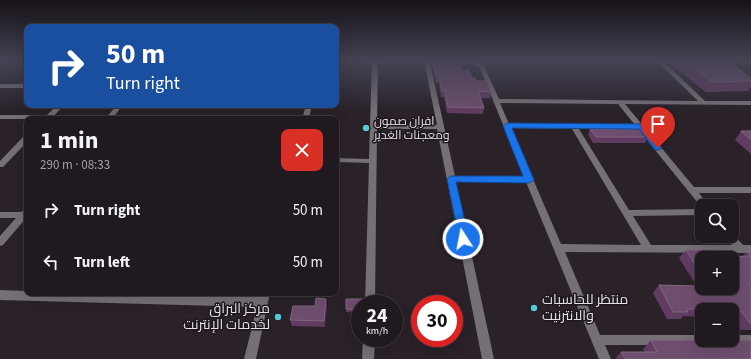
<!DOCTYPE html>
<meta charset="utf-8">
<style>
:root{--surface:#20191f;--page:#282228;--text:#f1f3f6;--muted:#a2a0a4;--line:#3d383d}
body{margin:0;font-family:"Source Sans 3",Cairo,sans-serif;background:var(--page);color:var(--text);height:100vh;display:flex;flex-direction:column;font-size:15px;white-space:nowrap}
*{box-sizing:border-box;margin:0}
p{font-size:13px;color:var(--muted)}
.icon{flex:none;width:22px;height:22px;fill:none;stroke:currentColor;stroke-width:2;stroke-linecap:round;stroke-linejoin:round}
.map{position:relative;flex:1;overflow:hidden}
.sheet{position:absolute;left:24px;top:116px;width:315px;height:180px;display:flex;flex-direction:column;background:var(--surface);border-radius:8px;box-shadow:0 4px 16px #0002,0 0 0 1px var(--line)}
.sheet>*{flex:none}
.top-card{position:absolute;left:24px;top:24px;width:315px;height:84px;border-radius:8px;box-shadow:0 4px 16px #0002,0 0 0 1px var(--line);background:#1a4fa0;color:#fff;overflow:hidden}
.tools{position:absolute;left:695px;top:199px;display:grid;gap:8px}
.tools a{display:grid;place-items:center;width:44px;height:44px;border-radius:8px;background:var(--surface);box-shadow:0 4px 16px #0002,0 0 0 1px var(--line);font-size:20px}
.speed{position:absolute;left:351px;top:295px;display:flex;gap:8px;font-size:20px;font-weight:700;text-align:center}
.speed>*{display:grid;place-content:center;width:52px;height:52px;border-radius:50%;background:var(--surface);box-shadow:0 4px 16px #0002,0 0 0 1px var(--line);line-height:1}
.speed small{font-size:10px;font-weight:400}
.speed .limit{border:6px solid #d22;background:#fff;color:#111}
.pin{position:absolute;display:grid;place-items:center;width:34px;height:34px;color:#fff;margin:-41px -17px;border-radius:50% 50% 50% 0;rotate:-45deg;box-shadow:0 0 4px #0007}
.pin .icon{rotate:45deg}
.me{position:absolute;width:44px;margin:-22px;rotate:349deg;stroke-linejoin:round;filter:drop-shadow(0 0 3px #0008)}
.turn{display:flex;align-items:center;gap:14px;height:84px;padding:0 16px;font-size:18px}
.turn .icon{width:52px;height:52px;stroke-width:2.5}
.turn b{display:block;font-size:28px;line-height:34px}
.round{display:grid;place-items:center;flex:none;width:42px;height:42px;border-radius:8px;background:var(--page)}
.head{display:flex;align-items:center;justify-content:space-between;height:68px;padding:0 16px}
h1{font-size:24px;font-weight:700;line-height:30px}
ul{padding:0;list-style:none}
li{display:flex;align-items:center;gap:12px;height:52px;padding:0 16px}
li div{flex:1}
li b{display:block;font-size:15px}
li em{font-style:normal}
.map>svg:first-child{display:block}
.lines{fill:none;stroke-linecap:round;stroke-linejoin:round}
.street{fill:#757075;fill-rule:evenodd}
.wall{fill:#603c60;fill-rule:evenodd}
.shaded-wall{fill:#442a44}
.building{fill:#6e4e6e;stroke:#816581}
.route{fill:#1a73e8;stroke:#114b97}
.poi-dot{fill:#51ccd2;stroke:#201820;stroke-width:1.5}
.labels{text-anchor:middle;dominant-baseline:central;stroke-width:3;stroke-linejoin:round;paint-order:stroke}
.poi-label{font-size:12px;fill:#e6e0e6;stroke:#201820;text-anchor:start}
.near-poi-label{font-size:14px;fill:#e6e0e6;stroke:#201820;text-anchor:start}
</style>
<div class="map">
<svg width="751" height="359" viewBox="0 0 751 359">
<rect width="100%" height="100%" fill="#2a2129"/>
<g class="lines">
<g class="street">
<path d="M372 61H378L377 125H437L424 61H476L483 64 499 99 698 101 657 61H663L705 101H751V105L625 104 694 187H751V193H699L709 206H702V208L638 129H579L629 210 702 209V215L633 216 651 245H732L725 236H732V233L743 245H751V253L565 252 600 335H702V340H708L706 344 702 345H605L611 359H599L526 182H456L494 359H482L437 129H377L375 304H365L369 163 336 162V158L369 159ZM430 63 471 64 479 66 524 176H455ZM500 103 618 104 635 125 509 124ZM511 128 572 129 641 245 561 244Z"/>
<polygon points="748,61 751,61 751,64"/>
<rect x="0" y="84" width="27" height="4"/>
<polygon points="57,105 64,105 51,119 0,119 0,115 47,115"/>
<polygon points="117,105 123,105 115,115 303,116 306,105 312,105 309,119 105,119"/>
<polygon points="24,136 27,136 27,142 3,167 0,167 0,161"/>
<polygon points="27,208 27,217 3,245 0,246 0,236 16,218 0,218 0,212 21,212"/>
<polygon points="0,290 27,291 27,293 99,293 259,297 260,293 270,293 256,359 244,359 257,307 0,300"/>
<polygon points="732,335 751,335 751,345 732,345 728,344 726,340 732,340"/>
<polygon points="363,338 375,338 374,359 362,359"/>
</g>
</g>
<g class="wall">
<polygon points="432,61 460,61 462,71 472,78 491,92 490,98 480,98 484,108 483,114 447,113 444,97 441,97 439,83 436,83 432,65"/>
<polygon points="668,61 728,61 751,78 751,86 748,91 706,92 669,63 669,62"/>
<polygon points="616,127 648,137 645,143 593,143 588,135 590,129 615,129"/>
<polygon points="741,131 751,131 751,154 735,140"/>
<path d="M686 250 710 254 726 257 743 256 747 252H751V330H741L733 318H732V310H702V317L683 316 681 319H667L653 293 659 285 696 286V285L679 258ZM702 258 732 288H702Z"/>
<polygon points="360,304 360,313 346,312 346,309"/>
<polygon points="327,305 325,327 292,326 290,320 315,306"/>
<polygon points="651,340 751,359 615,359 621,352 645,352 643,349"/>
</g>
<polygon class="shaded-wall" points="326,299 327,305 325,327 324,321"/>
<g class="building">
<polygon points="433,61 460,61 462,71 469,70 472,78 475,78 476,81 487,81 491,92 478,91 484,108 448,107 445,91 442,91 439,77 437,77"/>
<polygon points="684,61 728,61 751,78 751,81 712,82"/>
<polygon points="616,127 641,127 648,137 596,137 590,129 618,129"/>
<polygon points="741,131 751,131 751,140"/>
<polygon points="686,250 708,250 710,254 724,253 726,257 751,256 747,252 751,252 751,284 748,284 751,287 751,323 750,323 741,311 732,311 732,310 686,309 688,312 673,312 659,285 699,286 698,284 702,284 702,288 732,288 732,258 702,258 702,276"/>
<polygon points="316,298 326,299 324,321 290,320 293,306 315,306"/>
<polygon points="346,299 363,299 366,302 366,304 360,304 360,310 346,309"/>
<polygon points="651,340 751,340 751,359 625,359 621,352 657,352"/>
</g>
<linearGradient id="sky" x2="0" y2="1"><stop stop-color="#171217"/><stop offset="0.54" stop-color="#444354"/><stop offset="1" stop-color="#444354" stop-opacity="0"/></linearGradient>
<rect width="751" height="112" fill="url(#sky)"/>
<polygon class="route" points="507,123 641,124 644,125 662,148 658,150 655,150 639,129 512,128 534,180 529,183 456,182 469,239 467,242 460,242 447,179 451,176 523,176 503,126"/>
<g class="poi-dot">
<circle cx="366" cy="128" r="4"/>
<circle cx="534" cy="308" r="4"/>
<circle cx="278" cy="317" r="4"/>
</g>
<g class="labels">
<g class="poi-label">
<text x="374" y="121">افران صمون<tspan x="374" dy="14">ومعجنات الغدير</tspan></text>
</g>
<g class="near-poi-label">
<text x="542" y="300">منتظر للحاسبات<tspan x="542" dy="16">والانترنيت</tspan></text>
<text x="270" y="309" text-anchor="end">مركز البراق<tspan x="270" dy="16">لخدمات الإنترنت</tspan></text>
</g>
</g>
</svg>
<div class="tools">
<a><svg class="icon" aria-label="search" viewBox="0 0 24 24"><circle cx="10" cy="10" r="6"/><path d="M15 15l6 6"/></svg></a>
<a>+</a>
<a>−</a>
</div>
<div class="speed"><div>24<small>km/h</small></div><div class="limit">30</div></div>
<div class="pin" style="left:658px;top:148px;background:#d93025"><svg class="icon" aria-label="arrive" viewBox="0 0 24 24"><path d="M6 21V4h12l-3 4 3 4H6"/></svg></div>
<svg class="me" style="left:463px;top:239px" viewBox="-20 -20 40 40"><circle r="17" fill="#1a73e8" stroke="#fff" stroke-width="3"/><path d="M0-11L8 9 0 5-8 9z" fill="#fff"/></svg>
<div class="top-card">
<div class="turn"><svg class="icon" aria-label="right" viewBox="0 0 24 24"><path d="M7 20v-9h11M14 6l5 5-5 5"/></svg><div><b>50 m</b>Turn right</div></div>
</div>
<section class="sheet">
<div class="head"><div><h1>1 min</h1><p>290 m · 08:33</p></div><a class="round" style="background:#d93025;color:#fff"><svg class="icon" aria-label="close" viewBox="0 0 24 24"><path d="M6 6l12 12M18 6L6 18"/></svg></a></div>
<ul>
<li><svg class="icon" aria-label="right" viewBox="0 0 24 24"><path d="M7 20v-9h11M14 6l5 5-5 5"/></svg><div><b>Turn right</b></div><em>50 m</em></li>
<li><svg class="icon" aria-label="left" viewBox="0 0 24 24"><path d="M17 20v-9H6M10 6l-5 5 5 5"/></svg><div><b>Turn left</b></div><em>50 m</em></li>
</ul>
</section>
</div>
